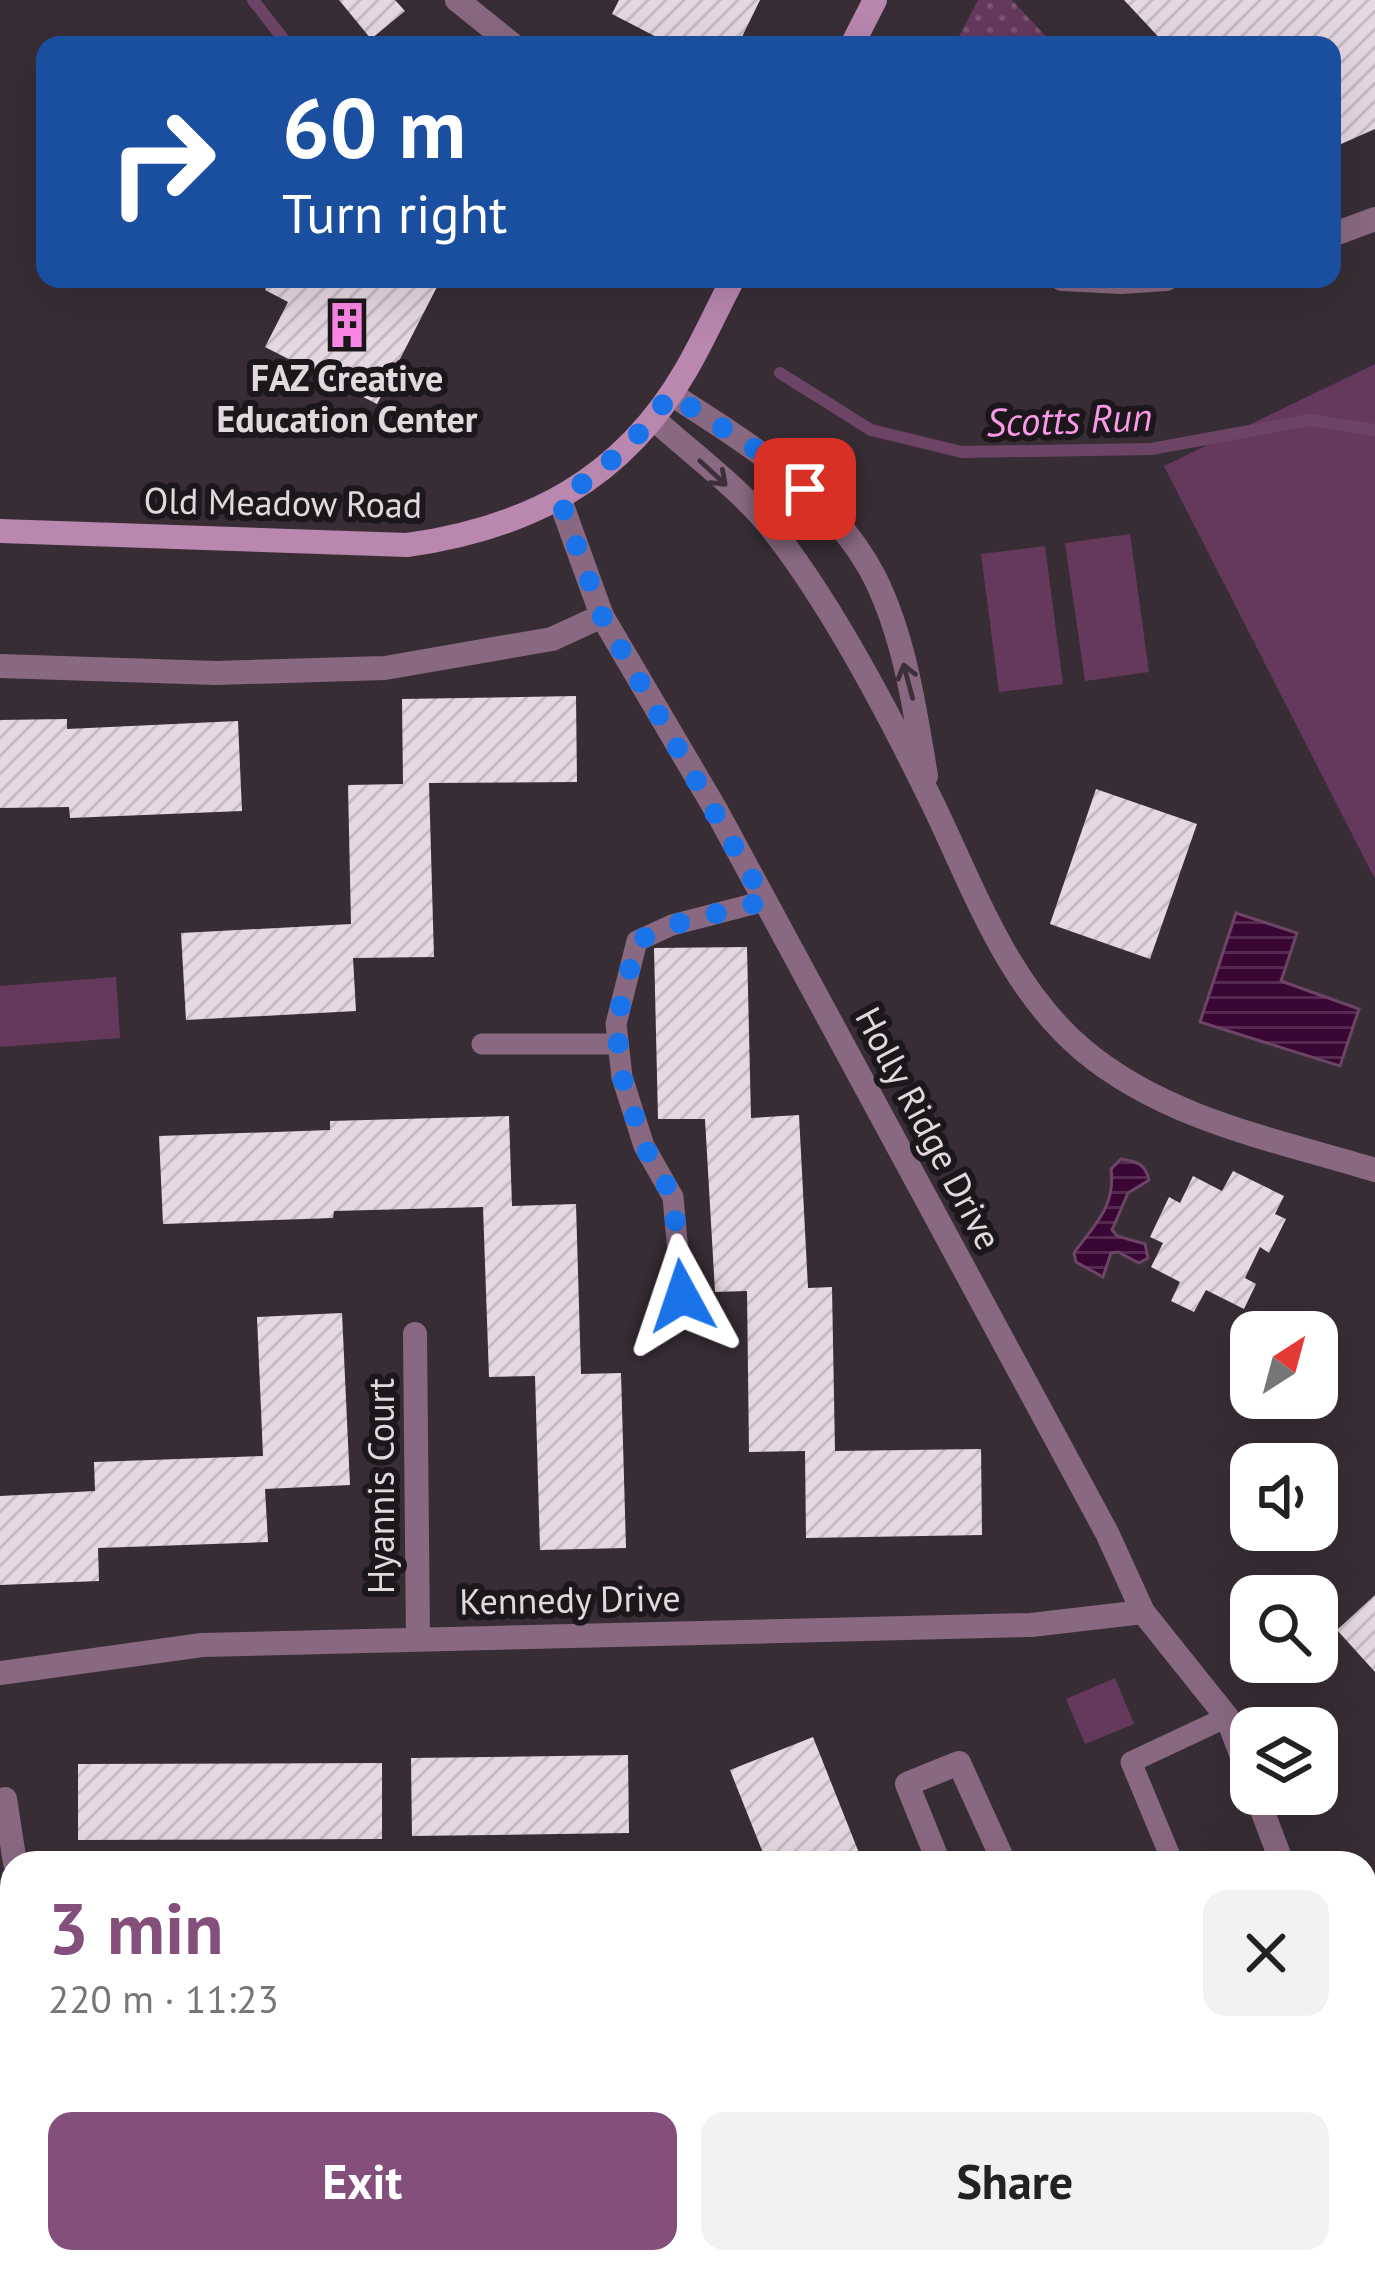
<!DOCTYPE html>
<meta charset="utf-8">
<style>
:root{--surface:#fff;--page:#f2f2f2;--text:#222;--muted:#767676;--accent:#844f7a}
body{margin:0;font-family:"PT Sans",sans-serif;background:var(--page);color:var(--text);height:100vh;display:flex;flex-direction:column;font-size:45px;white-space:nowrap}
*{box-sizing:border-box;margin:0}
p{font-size:39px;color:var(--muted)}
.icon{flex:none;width:66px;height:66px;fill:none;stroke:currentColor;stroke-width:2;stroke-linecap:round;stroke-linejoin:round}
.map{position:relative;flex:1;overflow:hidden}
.sheet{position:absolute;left:0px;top:1851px;width:1377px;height:423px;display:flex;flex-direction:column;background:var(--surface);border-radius:36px 36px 0 0;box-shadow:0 12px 48px #0002}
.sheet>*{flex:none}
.banner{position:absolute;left:36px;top:36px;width:1305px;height:252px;border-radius:24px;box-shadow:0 12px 48px #0002;background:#1a4fa0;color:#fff;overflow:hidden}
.needle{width:78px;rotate:36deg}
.controls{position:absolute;left:1230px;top:1311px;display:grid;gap:24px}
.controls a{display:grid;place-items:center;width:108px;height:108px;border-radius:24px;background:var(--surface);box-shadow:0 12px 48px #0002;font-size:60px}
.pin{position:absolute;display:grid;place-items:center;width:102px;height:102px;color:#fff;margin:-51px;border-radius:24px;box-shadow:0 6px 18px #0006}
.me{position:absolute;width:132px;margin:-66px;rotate:355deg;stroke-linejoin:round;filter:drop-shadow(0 0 9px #0008)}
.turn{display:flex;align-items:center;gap:42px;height:252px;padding:0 48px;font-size:54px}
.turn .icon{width:156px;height:156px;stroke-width:2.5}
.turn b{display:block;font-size:84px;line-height:102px}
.round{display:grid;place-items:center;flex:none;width:126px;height:126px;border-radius:24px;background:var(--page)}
.summary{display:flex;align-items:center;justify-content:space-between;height:204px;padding:0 48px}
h1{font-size:72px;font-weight:700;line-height:90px;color:var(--accent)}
.primary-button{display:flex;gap:24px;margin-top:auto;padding:24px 48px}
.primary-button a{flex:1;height:138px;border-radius:24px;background:var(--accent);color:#fff;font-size:48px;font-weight:700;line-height:138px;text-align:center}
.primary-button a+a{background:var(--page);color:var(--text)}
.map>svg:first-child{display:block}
.grass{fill:url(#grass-dots)}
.green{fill:#65395c}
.water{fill:url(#water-rules);stroke:#6c4566;stroke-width:3}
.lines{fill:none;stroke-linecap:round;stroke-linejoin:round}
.stream{stroke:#6c4566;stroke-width:12}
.building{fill:url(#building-hatch)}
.lane{stroke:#896982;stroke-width:21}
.street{stroke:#896982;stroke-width:24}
.secondary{stroke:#ba87af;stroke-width:24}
.oneway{stroke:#3d303a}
.route{stroke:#1a73e8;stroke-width:21;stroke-dasharray:0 37.8}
.labels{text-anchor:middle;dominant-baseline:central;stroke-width:12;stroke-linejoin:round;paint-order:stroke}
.poi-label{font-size:36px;font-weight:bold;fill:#e0d9de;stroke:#1c171b}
.street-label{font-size:36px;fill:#e0d9de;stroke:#1c171b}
.water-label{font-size:39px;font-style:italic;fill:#fa99e7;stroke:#1c171b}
</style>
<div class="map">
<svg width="1375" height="2273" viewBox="0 0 1375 2273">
<defs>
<pattern id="grass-dots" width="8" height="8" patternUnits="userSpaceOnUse" patternTransform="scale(3)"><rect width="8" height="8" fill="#65395c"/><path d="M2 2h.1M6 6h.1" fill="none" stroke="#7b5573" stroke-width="1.8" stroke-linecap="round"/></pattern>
<pattern id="water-rules" width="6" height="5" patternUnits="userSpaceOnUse" patternTransform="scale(3)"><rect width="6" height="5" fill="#3a0633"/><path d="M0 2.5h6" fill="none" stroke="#562a50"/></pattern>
<pattern id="building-hatch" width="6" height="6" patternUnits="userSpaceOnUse" patternTransform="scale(3)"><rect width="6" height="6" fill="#e6d8e2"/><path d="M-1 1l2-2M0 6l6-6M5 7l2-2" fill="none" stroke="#c5bac2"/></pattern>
</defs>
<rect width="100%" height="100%" fill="#382d35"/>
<polygon class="grass" points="978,0 1012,0 1054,45 958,45 956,42"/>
<g class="green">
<polygon points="1375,364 1375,879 1164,466"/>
<polygon points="1130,534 1149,672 1085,681 1065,543"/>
<polygon points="1045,546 1063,684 999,692 981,554"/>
<polygon points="116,977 120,1038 0,1047 0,986"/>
<polygon points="1115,1678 1134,1724 1085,1744 1066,1699"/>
</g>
<g class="water">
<polygon points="1236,913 1297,933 1281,981 1359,1009 1340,1066 1200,1022"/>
<path d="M1121 1159C1137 1162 1145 1163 1149 1180L1128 1193 1112 1230 1117 1236 1145 1244 1148 1258 1139 1263 1118 1252 1111 1253 1103 1277 1076 1262 1074 1253C1094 1225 1116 1207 1111 1169Z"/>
</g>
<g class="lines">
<g class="stream">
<polyline points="253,0 288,45"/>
<polyline points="780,373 871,430 962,452 1151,449 1309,420 1375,430"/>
</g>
</g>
<g class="building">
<polygon points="339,0 395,0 405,11 371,39"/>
<polygon points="619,0 760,0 738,45 672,45 612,14"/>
<polygon points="1124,0 1375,0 1375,129 1332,148 1332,45 1166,45"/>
<polygon points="271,279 441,279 377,404 265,347 288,302 265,290"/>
<polygon points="784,498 799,512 786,525 771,511"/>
<polygon points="576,696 577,782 429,783 434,957 353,958 356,1011 186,1020 181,933 351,924 348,785 403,784 402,699"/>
<polygon points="67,719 67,729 238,721 242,811 70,818 69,807 0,808 0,720"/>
<polygon points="1096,789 1197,824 1150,959 1050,924"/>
<polygon points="747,947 751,1118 799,1115 808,1288 832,1287 835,1451 981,1449 982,1535 806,1538 805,1451 749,1452 747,1291 715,1292 705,1119 658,1119 654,948"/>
<polygon points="509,1116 512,1206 576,1204 581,1374 621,1373 626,1548 540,1550 535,1376 489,1377 483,1207 334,1211 333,1218 163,1224 159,1136 330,1130 330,1121"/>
<polygon points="1233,1171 1284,1196 1275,1214 1286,1219 1269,1253 1260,1247 1245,1278 1256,1284 1244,1309 1206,1290 1194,1312 1171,1301 1180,1282 1151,1267 1163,1243 1150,1237 1169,1197 1180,1203 1193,1176 1222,1191"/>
<polygon points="342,1313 350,1485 265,1489 268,1542 98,1548 99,1581 0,1585 0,1496 95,1491 94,1462 263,1456 257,1317"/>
<polygon points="1375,1595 1375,1672 1337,1630"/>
<polygon points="813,1737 863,1863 767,1863 730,1770"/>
<polygon points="628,1755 629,1833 412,1836 411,1758"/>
<polygon points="382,1763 382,1839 78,1840 78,1764"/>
<polygon points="0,2115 12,2171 12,2262 28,2262 29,2273 0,2273"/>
</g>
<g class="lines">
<g class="lane">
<polyline points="482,1044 618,1044"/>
<polyline points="682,1296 673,1197 644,1146 622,1077 616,1024 637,941 672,925 765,901"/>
<polyline points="1173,1863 1131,1762 1227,1717"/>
</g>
<g class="street">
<polyline points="457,0 513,45"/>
<polyline points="1332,235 1375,219"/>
<polyline points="1062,279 1121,282 1166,279"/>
<path d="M671 394C747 443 832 494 875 578 905 639 915 710 926 776"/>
<path d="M654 419C690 452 744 492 773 530 832 605 887 710 929 796 973 885 1005 984 1083 1050 1165 1119 1276 1140 1375 1170"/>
<polyline points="560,500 602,616 716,810 1107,1533 1143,1612 1227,1717 1251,1780"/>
<polyline points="0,666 216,673 385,668 552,639 602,616"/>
<polyline points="415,1334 418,1638"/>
<polyline points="0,1673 202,1645 1031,1625 1143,1612"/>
<polyline points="1256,1794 1282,1863"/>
<polyline points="5,1799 15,1863"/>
<polyline points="939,1863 907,1784 959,1763 1003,1860"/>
<polyline points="1365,2080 1375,2107"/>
<polyline points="88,2262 90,2273"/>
<polyline points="682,2262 687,2273"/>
<polyline points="1158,2262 1162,2273"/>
</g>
<g class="secondary">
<polyline points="852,45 875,0"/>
<path d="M0 531 407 545C529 528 623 479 686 370 703 341 717 309 733 279"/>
</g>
</g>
<defs><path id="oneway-shaft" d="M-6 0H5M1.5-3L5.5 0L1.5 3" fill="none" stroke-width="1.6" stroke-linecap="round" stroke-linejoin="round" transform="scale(3)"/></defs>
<g class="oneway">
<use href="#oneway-shaft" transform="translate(713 473) rotate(43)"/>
<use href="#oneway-shaft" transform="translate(908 681) rotate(-105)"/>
</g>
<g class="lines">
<path class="route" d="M682 1296 673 1197 644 1146 622 1077 616 1024 637 941 672 925 765 901 602 616 560 500C603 469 641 438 670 394L760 452 805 489"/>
</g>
<defs>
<symbol id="building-bare" viewBox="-9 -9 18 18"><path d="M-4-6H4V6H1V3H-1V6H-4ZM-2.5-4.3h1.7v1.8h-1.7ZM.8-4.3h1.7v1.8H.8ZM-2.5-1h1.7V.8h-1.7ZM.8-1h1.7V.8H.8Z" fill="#fb87e6" stroke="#1c171b" stroke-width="2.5" paint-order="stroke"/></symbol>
</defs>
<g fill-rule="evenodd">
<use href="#building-bare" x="314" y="292" width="66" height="66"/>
</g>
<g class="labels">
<g class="poi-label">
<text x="347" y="377">FAZ Creative<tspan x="347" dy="41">Education Center</tspan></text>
</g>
<g class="street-label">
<text transform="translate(283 502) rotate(1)">Old Meadow Road</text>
<text transform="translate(929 1128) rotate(62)">Holly Ridge Drive</text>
<text transform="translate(380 1486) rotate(-90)">Hyannis Court</text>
<text transform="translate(570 1599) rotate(-1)">Kennedy Drive</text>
</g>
<g class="water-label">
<text transform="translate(1069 419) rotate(-2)">Scotts Run</text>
</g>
</g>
</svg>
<div class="controls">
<a><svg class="needle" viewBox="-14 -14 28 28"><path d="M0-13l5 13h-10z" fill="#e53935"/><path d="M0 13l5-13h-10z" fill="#767676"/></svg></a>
<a><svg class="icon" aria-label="sound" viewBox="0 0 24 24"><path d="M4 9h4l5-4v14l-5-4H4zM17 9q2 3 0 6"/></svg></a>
<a><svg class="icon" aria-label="search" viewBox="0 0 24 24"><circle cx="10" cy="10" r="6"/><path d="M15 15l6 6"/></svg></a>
<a><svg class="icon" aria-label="layers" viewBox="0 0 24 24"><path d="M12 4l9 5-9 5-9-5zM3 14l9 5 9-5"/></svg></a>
</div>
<div class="pin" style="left:805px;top:489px;background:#d93025"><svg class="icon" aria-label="arrive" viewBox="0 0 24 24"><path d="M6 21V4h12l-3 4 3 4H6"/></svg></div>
<svg class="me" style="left:682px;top:1296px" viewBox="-20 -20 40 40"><path d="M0-17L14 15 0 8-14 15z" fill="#1a73e8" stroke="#fff" stroke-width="4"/></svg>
<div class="banner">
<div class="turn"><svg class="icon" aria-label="right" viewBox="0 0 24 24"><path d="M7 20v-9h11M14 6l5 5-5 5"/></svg><div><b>60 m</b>Turn right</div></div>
</div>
<section class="sheet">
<div class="summary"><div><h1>3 min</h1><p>220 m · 11:23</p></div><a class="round"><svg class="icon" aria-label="close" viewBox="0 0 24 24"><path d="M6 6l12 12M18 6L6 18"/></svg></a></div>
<div class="primary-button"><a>Exit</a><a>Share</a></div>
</section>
</div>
